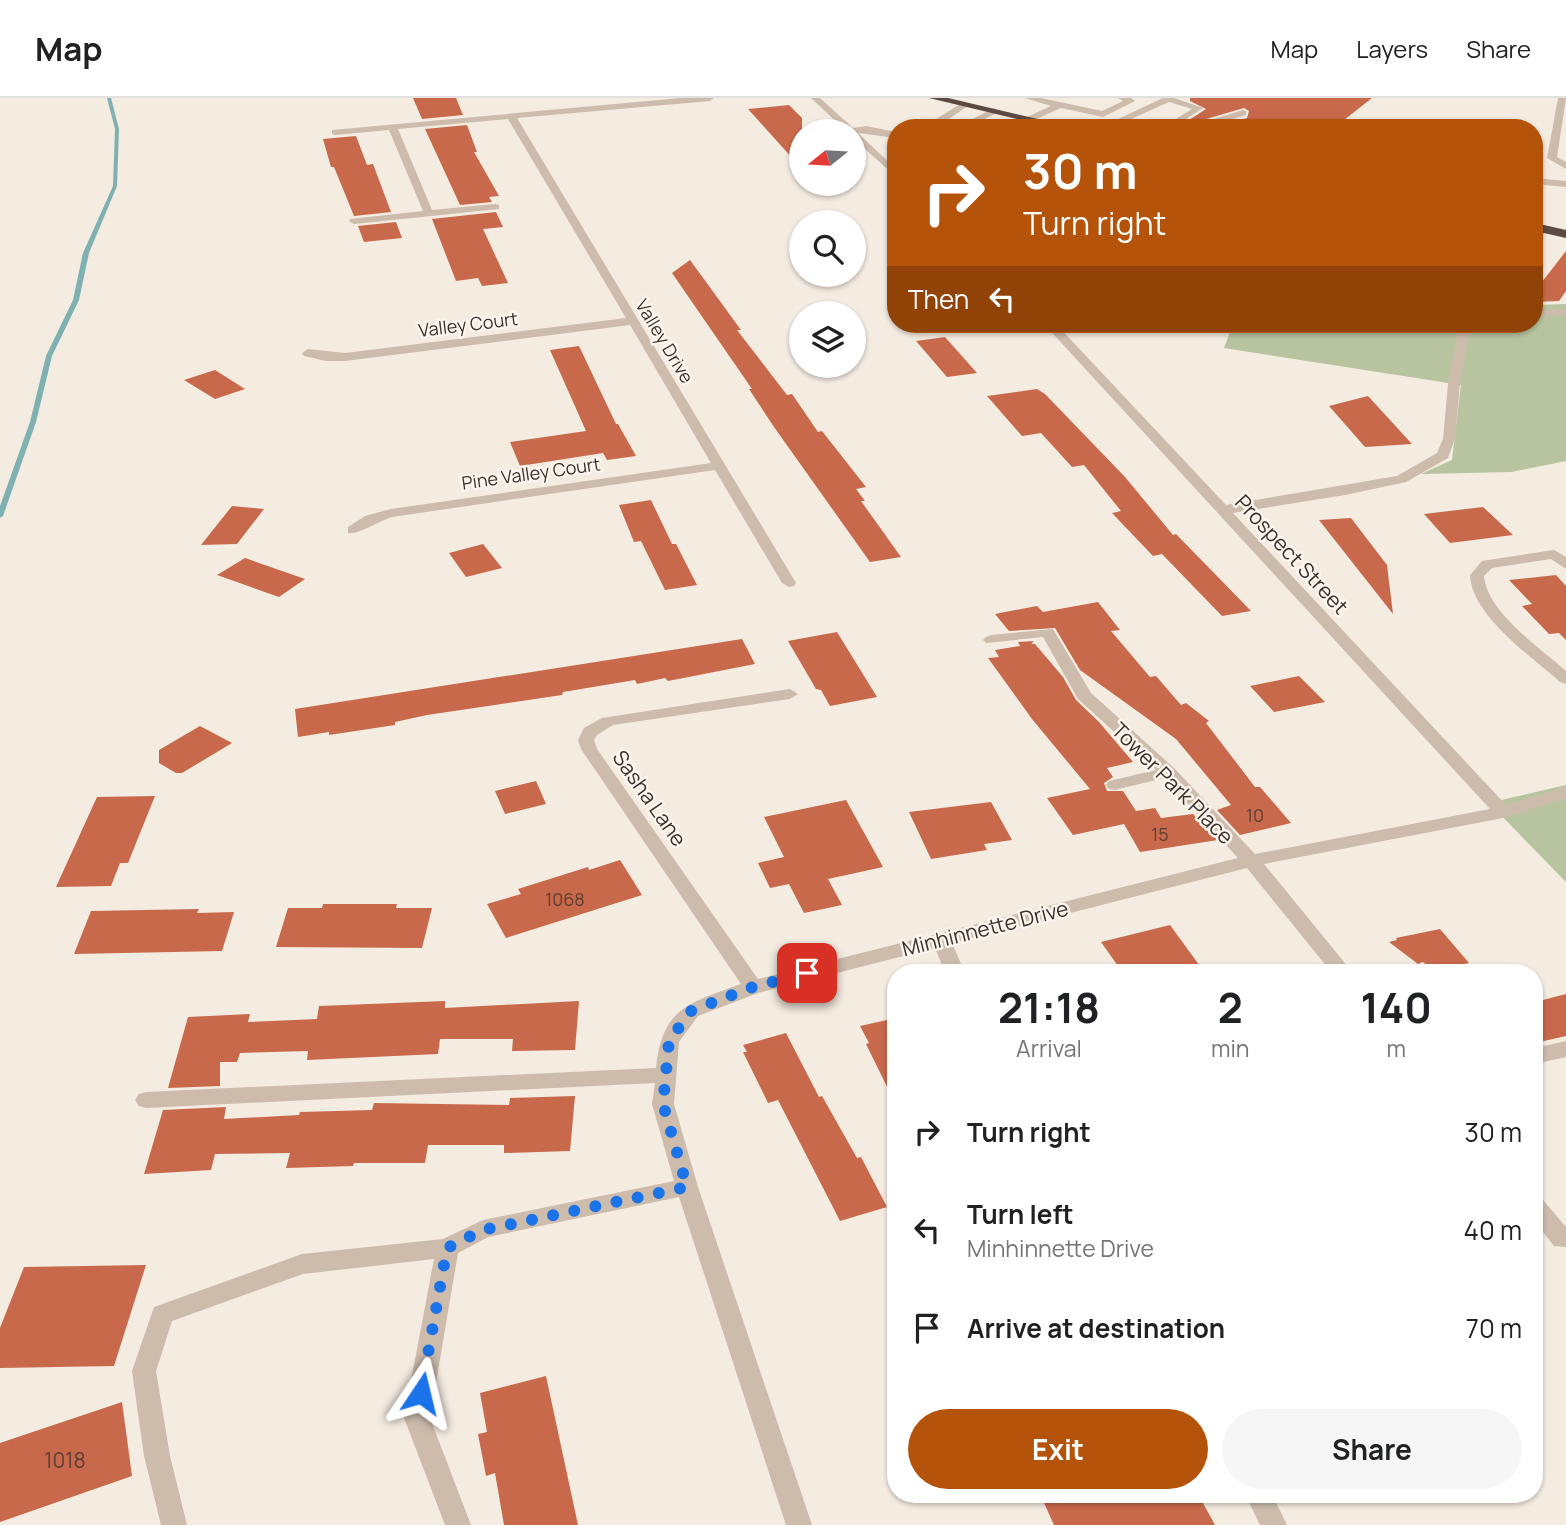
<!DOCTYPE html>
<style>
:root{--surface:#fff;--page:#f6f6f6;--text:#202124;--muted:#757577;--line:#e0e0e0;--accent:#b45309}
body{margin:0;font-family:Manrope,sans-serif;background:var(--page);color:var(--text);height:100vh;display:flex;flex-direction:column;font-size:26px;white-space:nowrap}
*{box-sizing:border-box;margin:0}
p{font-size:23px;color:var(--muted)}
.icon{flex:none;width:38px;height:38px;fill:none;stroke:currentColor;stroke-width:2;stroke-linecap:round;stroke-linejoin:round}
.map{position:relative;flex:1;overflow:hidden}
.drawer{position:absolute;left:887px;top:866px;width:656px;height:539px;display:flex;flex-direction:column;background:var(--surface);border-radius:28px;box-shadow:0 2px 5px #0004}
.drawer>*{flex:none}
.banner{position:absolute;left:887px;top:21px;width:656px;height:214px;border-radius:28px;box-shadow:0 2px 5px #0004;background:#b45309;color:#fff;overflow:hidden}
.needle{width:46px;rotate:252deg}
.buttons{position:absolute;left:789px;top:21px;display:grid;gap:14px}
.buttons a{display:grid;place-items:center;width:77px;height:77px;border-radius:50%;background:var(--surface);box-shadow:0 2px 5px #0004;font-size:35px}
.pin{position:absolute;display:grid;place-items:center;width:60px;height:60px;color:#fff;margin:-30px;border-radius:14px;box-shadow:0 4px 10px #0006}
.me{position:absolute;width:77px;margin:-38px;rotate:10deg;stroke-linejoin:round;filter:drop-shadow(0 0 5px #0008)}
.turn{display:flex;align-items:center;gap:24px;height:147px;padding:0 21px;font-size:32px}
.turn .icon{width:91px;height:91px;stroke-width:2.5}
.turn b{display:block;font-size:49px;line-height:60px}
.then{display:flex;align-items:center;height:66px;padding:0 21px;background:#0003;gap:14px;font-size:26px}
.eta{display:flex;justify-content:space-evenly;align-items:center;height:119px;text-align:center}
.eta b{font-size:42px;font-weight:700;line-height:49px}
.button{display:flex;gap:14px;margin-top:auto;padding:14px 21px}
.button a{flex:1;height:80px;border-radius:42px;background:var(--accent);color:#fff;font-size:28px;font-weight:700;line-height:80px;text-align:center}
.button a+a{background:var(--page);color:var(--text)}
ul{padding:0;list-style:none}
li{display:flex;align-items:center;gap:21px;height:98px;padding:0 21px}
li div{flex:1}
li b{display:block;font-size:26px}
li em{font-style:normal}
header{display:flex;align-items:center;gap:42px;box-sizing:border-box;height:98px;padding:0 35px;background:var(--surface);border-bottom:2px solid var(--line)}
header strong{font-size:33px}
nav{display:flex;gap:38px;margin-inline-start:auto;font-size:24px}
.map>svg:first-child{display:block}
.green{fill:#b8c4a0}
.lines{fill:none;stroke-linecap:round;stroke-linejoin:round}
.stream{fill:#7fb0b2;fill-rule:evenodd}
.building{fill:#c8694b}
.minor{fill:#cdbbac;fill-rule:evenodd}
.highway{fill:#5c4a42;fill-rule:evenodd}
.route{stroke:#1a73e8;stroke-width:12;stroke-dasharray:0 21.6}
.labels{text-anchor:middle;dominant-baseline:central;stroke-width:5;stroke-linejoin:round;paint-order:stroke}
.far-street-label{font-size:18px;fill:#3b302b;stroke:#fbf5ee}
.number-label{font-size:18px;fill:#5e3e33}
.street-label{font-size:21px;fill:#3b302b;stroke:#fbf5ee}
.near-number-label{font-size:21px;fill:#5e3e33}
</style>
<header>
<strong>Map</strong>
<nav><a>Map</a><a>Layers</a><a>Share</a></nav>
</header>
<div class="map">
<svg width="1566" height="1427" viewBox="0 0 1566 1427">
<rect width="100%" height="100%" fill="#f4ebe1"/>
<g class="green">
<polygon points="1566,206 1566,363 1511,374 1421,376 1452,362 1461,287 1224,250 1233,226 1535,226 1535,207"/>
<polygon points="1566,687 1566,784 1489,705"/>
</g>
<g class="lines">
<polygon class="stream" points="107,0 111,0 119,31 117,88 89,155 79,202 52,258 36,324 3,418 0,420 0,408 30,324 46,258 73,202 83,155 113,88 115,31"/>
</g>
<g class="building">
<polygon points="413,0 456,0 463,17 422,21"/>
<polygon points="1190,0 1372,0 1334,30 1211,30 1247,20 1249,13 1244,10 1189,26 1189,22 1206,11 1190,3"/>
<polygon points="789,7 802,20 802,71 748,11"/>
<polygon points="467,27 477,54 474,54 499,98 489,99 492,104 460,107 425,31"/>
<polygon points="356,38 367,67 373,66 391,114 354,118 334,69 331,69 323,41"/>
<polygon points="496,114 503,129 483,131 508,185 482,188 478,180 456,183 432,121"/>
<polygon points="396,124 402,140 364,144 358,128"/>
<polygon points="1566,153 1566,193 1559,203 1535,204 1535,193"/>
<polygon points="690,162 741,232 737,232 787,297 792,296 818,334 822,333 866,389 856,391 865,403 861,403 901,459 870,464 774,329 749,291 752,291 672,175"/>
<polygon points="945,239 977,275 947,279 916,243"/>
<polygon points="579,248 616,326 618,326 636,358 607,362 603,355 520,368 510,344 586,333 550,252"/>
<polygon points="215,272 245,291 215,301 184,282"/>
<polygon points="1037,291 1045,296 1125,379 1173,437 1176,436 1251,513 1222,518 1162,456 1153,458 1112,415 1121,413 1084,367 1072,369 1041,335 1022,338 987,298"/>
<polygon points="1368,298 1412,346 1365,349 1329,308"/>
<polygon points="651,402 672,446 676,446 697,487 665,492 641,443 634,444 619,407"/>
<polygon points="232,408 264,411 237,446 201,447"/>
<polygon points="1483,409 1513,437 1450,445 1424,416"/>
<polygon points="1351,420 1387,467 1393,516 1319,422"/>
<polygon points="483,446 502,470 466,479 449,455"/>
<polygon points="245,460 305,481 279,499 217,477"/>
<polygon points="1556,477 1566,488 1566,542 1559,535 1549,536 1522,508 1532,506 1509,482"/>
<polygon points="1098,504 1120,532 1111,533 1150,579 1156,578 1181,607 1186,605 1209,623 1206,625 1255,689 1260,689 1291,725 1240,737 1217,712 1231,707 1176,641 1080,572 1055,530 1009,533 995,516 1037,508 1043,514"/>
<polygon points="837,534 877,599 830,608 821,592 816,591 788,543"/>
<polygon points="742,541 755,566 668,583 665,580 637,586 635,582 563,594 562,597 427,617 395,624 395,627 329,637 329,634 298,639 295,611"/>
<polygon points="1034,543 1031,546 1035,546 1063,579 1076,602 1099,624 1133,664 1107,670 1113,679 1104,685 1107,693 1123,693 1136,713 1155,710 1161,720 1193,716 1218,742 1140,754 1124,726 1073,737 1047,700 1090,691 1032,621 988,560 999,559 995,552 1020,548 1018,544"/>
<polygon points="1299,578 1325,604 1274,614 1250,588"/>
<polygon points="200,628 232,645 182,675 176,675 159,665 159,652"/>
<polygon points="536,683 546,706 505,716 495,693"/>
<polygon points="155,698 128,765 120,765 111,788 56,789 97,699"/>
<polygon points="846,702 883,769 828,781 842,807 804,815 789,786 770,790 758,765 784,759 764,719"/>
<polygon points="991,704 1012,742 984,746 987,752 931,761 909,714"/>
<polygon points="620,762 642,797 506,840 487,806 521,796 518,791 588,769 589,772"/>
<polygon points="323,806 397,806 396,810 432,810 422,850 276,849 288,810 322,810"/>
<polygon points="199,811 197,815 234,814 222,853 74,856 91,813"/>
<polygon points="1170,827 1205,875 1123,875 1101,844"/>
<polygon points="1440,831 1469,865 1433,872 1423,864 1418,866 1389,844 1397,842 1396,840"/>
<polygon points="1566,896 1566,938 1535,945 1535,904"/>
<polygon points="445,903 445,910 579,903 575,952 512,953 513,941 440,941 438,956 307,962 308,953 240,955 237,964 220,964 220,988 168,990 188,919 250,916 248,924 317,921 319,908"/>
<polygon points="896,920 896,1007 866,946 869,945 860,928"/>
<polygon points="786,935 819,999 822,998 857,1060 861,1059 887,1109 840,1123 778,1002 768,1005 743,954 747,954 743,947"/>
<polygon points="575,998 570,1053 504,1055 504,1047 428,1047 425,1065 354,1065 353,1068 286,1070 290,1055 215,1056 211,1072 144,1076 163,1012 226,1009 224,1021 299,1017 300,1014 372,1012 374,1005 509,1007 510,1000"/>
<polygon points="146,1167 114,1268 0,1270 0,1230 24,1169"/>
<polygon points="546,1278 578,1427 504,1427 495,1375 486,1378 478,1336 487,1334 480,1295"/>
<polygon points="122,1304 132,1378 0,1424 0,1345"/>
<polygon points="1040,1396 1198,1396 1215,1427 1054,1427"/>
</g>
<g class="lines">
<g class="minor">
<path d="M681 0H714L710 3 517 20 796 485 794 488 789 489 782 485 715 372 392 419C379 423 358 437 348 435V429L365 418 391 411 711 365 630 227 345 263H326L304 258 302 255 308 251 345 255 626 220 508 21 398 31 432 112 495 106 499 107V111L354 126 349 123 350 121 423 113 389 32 335 37 332 36V32Z"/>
<polygon points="811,0 820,0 853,30 866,28 896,34 896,40 858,35 896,71 896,79 854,41 854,33 846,33"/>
<polygon points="1025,0 1041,0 1102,13 1123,3 1118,0 1131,0 1135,3 1103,19 1061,10 1030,24 1026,21 1027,19 1051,8"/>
<polygon points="1163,0 1174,0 1203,10 1172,30 1161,30 1192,11 1169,4 1111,30 1099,30"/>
<polygon points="1558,0 1566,0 1557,59 1566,64 1566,71 1547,60"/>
<polygon points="962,5 969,7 943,25 940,30 931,30 936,21"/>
<polygon points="994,10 998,13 997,15 971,27 975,30 959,28"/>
<polygon points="1243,12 1246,13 1246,17 1200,30 1185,30"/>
<polygon points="1535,80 1566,83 1566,89 1535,86"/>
<polygon points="1540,129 1549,131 1535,144 1535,135"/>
<polygon points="1566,211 1566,217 1535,218 1535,212"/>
<path d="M1044 226H1056L1226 407 1397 378 1437 355 1443 341 1448 286 1459 226H1471L1460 286 1455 341 1448 360 1406 384 1345 397 1233 415 1506 707 1566 689V700L1503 720 1264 766 1353 875H1332L1247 770 952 845 965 875H945L935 850 758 895 698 918 679 944 674 1006 698 1089 812 1427H786L679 1099 488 1139 458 1155 430 1320 471 1427H445L404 1320 434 1161 303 1176 172 1223 156 1273 170 1358 187 1427H161L144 1358 132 1273 154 1209 302 1156 443 1141 483 1122 674 1083 652 1006 655 985 146 1010 139 1008 135 1002 139 996 146 994 656 970C662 909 690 905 741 886L581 651 578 642 584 630 602 620 790 591 798 596 790 601 613 627 597 637 594 642 597 651 758 881 1238 760 1164 680 1115 692 1109 691 1106 687 1109 683 1156 672 1078 601 1043 539 986 545 983 542 986 539 991 537 1053 531 1091 595 1174 670 1255 756 1490 711Z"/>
<path d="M1554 452 1566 459V471L1551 461 1492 470 1484 478C1487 514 1539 549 1566 573V586L1560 584C1531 558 1472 518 1470 477L1482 463Z"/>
<polygon points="1566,943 1566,959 1535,966 1535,950"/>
<polygon points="1535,1099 1543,1102 1566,1129 1566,1149 1554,1148 1535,1124"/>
<polygon points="1245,1396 1272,1396 1287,1427 1260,1427"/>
</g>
<g class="highway">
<polygon points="929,0 948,0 1076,30 1055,30"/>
<polygon points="1535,125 1566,132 1566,140 1535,133"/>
</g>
</g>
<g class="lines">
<polyline class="route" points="421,1295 447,1150 483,1132 687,1089 663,1006 669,943 691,913 753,889 807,875"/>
</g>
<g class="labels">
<g class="far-street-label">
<text transform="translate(468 226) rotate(-7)">Valley Court</text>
<text transform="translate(665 243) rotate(59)">Valley Drive</text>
<text transform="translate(531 375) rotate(-8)">Pine Valley Court</text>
</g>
<g class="number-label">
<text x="1255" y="717">10</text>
<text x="1160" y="736">15</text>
<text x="565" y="801">1068</text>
</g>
<g class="street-label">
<text transform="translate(1292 456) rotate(47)">Prospect Street</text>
<text transform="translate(1173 685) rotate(45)">Tower Park Place</text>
<text transform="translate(650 700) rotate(55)">Sasha Lane</text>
<text transform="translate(985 830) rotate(-14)">Minhinnette Drive</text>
</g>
<g class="near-number-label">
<text x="65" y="1362">1018</text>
</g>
</g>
</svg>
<div class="buttons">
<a><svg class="needle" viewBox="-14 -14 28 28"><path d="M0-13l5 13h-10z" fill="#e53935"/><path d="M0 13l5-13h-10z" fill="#757577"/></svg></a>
<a><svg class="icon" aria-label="search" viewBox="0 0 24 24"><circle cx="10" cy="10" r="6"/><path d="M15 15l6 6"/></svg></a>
<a><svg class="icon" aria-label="layers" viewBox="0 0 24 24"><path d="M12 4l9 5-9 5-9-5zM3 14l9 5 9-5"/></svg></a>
</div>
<div class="pin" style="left:807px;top:875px;background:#d93025"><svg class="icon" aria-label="arrive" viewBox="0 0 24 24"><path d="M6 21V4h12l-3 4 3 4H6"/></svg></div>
<svg class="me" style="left:421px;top:1295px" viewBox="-20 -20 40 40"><path d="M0-17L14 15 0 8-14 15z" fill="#1a73e8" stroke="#fff" stroke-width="4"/></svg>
<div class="banner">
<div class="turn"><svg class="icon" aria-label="right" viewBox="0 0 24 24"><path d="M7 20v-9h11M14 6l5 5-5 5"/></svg><div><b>30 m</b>Turn right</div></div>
<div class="then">Then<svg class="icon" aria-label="left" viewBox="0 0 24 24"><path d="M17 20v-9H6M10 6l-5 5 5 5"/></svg></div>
</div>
<section class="drawer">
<div class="eta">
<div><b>21:18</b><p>Arrival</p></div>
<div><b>2</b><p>min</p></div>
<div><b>140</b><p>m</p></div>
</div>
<ul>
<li><svg class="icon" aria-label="right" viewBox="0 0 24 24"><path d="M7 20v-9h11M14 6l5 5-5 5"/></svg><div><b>Turn right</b></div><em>30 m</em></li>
<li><svg class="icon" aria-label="left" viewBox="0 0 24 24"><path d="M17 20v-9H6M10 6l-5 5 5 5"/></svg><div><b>Turn left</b><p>Minhinnette Drive</p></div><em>40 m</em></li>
<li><svg class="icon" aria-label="arrive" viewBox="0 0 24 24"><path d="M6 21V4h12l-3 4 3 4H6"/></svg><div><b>Arrive at destination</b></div><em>70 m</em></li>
</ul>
<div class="button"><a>Exit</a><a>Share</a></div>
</section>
</div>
